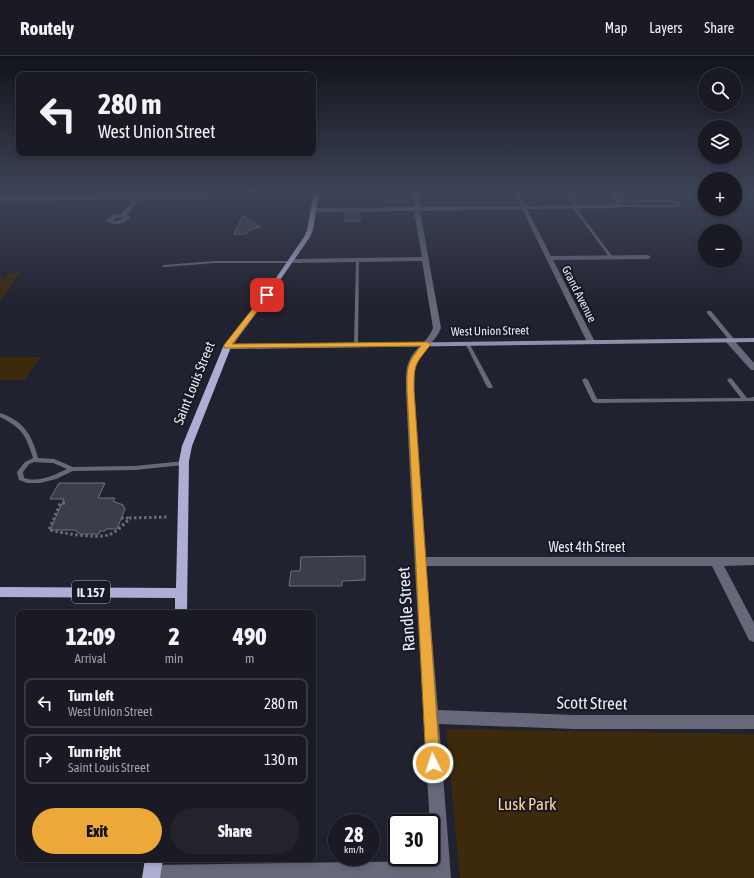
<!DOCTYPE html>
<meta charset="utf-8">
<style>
:root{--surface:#191a23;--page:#22232b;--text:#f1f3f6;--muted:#9fa1a6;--line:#373841;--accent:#eca93a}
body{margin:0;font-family:"Asap Condensed",sans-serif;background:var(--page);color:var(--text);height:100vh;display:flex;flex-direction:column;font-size:15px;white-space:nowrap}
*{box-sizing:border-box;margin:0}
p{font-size:13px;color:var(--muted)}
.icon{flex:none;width:22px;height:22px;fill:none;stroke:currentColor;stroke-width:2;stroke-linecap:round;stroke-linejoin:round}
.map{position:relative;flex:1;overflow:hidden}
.details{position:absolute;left:16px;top:554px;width:300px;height:252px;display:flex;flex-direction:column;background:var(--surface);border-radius:8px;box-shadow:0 2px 6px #0003,0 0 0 1px var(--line)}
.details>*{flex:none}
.guide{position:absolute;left:16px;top:16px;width:300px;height:84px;border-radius:8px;box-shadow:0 2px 6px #0003,0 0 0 1px var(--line);background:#191a23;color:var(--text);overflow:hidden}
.fabs{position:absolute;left:698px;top:12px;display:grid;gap:8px}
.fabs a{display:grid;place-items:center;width:44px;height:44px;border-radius:50%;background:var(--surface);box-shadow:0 2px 6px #0003,0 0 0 1px var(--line);font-size:20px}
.speed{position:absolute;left:328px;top:758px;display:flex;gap:8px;font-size:20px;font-weight:700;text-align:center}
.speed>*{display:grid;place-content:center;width:52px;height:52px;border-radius:50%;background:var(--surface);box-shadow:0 2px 6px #0003,0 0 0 1px var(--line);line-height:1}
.speed small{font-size:10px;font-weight:400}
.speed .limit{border:2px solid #111;border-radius:6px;background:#fff;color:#111}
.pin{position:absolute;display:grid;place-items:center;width:34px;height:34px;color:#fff;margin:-17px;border-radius:8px;box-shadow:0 2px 6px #0006}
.me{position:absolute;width:44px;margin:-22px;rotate:356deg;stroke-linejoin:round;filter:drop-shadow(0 0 3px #0008)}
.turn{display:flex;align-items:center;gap:14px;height:84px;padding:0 16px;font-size:18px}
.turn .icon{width:52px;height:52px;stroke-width:2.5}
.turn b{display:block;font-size:28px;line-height:34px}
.eta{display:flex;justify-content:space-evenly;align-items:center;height:68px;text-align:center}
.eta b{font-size:24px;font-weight:800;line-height:28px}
.cta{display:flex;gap:8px;margin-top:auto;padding:8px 16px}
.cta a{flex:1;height:46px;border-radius:24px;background:var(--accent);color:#111;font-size:16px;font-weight:800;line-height:46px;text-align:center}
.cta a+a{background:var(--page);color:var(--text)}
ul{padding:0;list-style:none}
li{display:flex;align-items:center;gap:12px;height:50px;margin:0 8px 6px;padding:0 8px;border:2px solid var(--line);border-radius:8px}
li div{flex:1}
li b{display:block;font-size:15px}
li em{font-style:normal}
header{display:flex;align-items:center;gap:24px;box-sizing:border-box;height:56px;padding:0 20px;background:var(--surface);border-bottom:1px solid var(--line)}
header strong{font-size:19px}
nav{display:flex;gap:22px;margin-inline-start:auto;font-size:14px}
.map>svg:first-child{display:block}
.green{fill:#3d2a0d}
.building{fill:#3c3d4b;stroke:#6f7181}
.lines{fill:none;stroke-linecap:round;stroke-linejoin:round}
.path{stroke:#6a6b77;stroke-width:3;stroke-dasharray:2.5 2.5;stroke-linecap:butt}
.lane{fill:#67697a;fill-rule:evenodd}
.street{fill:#67697a;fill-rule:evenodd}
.secondary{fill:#8e90ac;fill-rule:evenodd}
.primary{fill:#acafd3;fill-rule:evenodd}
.route{fill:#eca93a;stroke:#996e26}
.labels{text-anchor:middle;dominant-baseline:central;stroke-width:4;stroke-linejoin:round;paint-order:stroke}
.far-street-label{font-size:12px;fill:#eaebf4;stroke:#181925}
.shield{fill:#181925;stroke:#abacb6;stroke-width:1}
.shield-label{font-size:13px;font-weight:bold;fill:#eaebf4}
.street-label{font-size:14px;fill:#eaebf4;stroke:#181925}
.near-street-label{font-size:17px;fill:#eaebf4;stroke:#181925}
.near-park-label{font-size:17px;fill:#fed397;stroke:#181925}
</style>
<header>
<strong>Routely</strong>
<nav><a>Map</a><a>Layers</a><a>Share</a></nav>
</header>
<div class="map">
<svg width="754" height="822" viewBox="0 0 754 822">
<rect width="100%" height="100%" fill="#21222f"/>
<g class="green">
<polygon points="21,216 0,245 0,222 4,224 10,217"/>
<polygon points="0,301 41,301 24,324 0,324"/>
<polygon points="446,673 754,678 754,822 460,822"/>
</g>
<g class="building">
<rect x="345" y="157" width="15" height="8"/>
<polygon points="243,160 260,171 249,174 246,178 234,178"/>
<polygon points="59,427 105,427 98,442 115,442 113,445 123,449 125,453 117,473 106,473 105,475 100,475 99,478 80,478 75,474 50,474 64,443 50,443"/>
<polygon points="365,500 365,524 342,525 342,530 289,530 291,515 300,515 301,501"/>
</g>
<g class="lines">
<g class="path">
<path d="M65 447 60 448 49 474C64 477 94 483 108 479 116 477 124 468 130 462L168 461"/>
<polyline points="121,462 129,462"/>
</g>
<g class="lane">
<polygon points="565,136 568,136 578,151 576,152 612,200 612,202 610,202 573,152 574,150"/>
<polygon points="618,143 671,144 678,146 682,150 680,151 615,151 615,149 677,149 671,146 617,145"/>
<polygon points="356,203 359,204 358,289 356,290 354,289"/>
<polygon points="215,205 290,205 292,206 290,207 215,207 164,211 162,210 164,209"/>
<polygon points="707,255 711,255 734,283 734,285 730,285 707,257"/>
<polygon points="465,286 469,286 469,287 493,331 492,332 488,332 487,331 465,287"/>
<polygon points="585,322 588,324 597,343 741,342 727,324 730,322 732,323 747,342 754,341 754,345 595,347 592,345 582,324"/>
<path d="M0 357C24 365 32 379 38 402L54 403 73 411 135 410 184 405 187 407 184 409 135 414 73 415 56 423 40 427H27L19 424 17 416 25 406 33 402C26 379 22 372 0 361ZM34 406 53 407 67 413C54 419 39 427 24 422L23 416 29 408Z"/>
</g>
<g class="street">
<path d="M207 136H212L208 141 196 143H140L127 159 130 161C124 169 115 170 106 165L113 159 121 158 134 143 0 145V141L196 139H205ZM116 162H124L117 165 113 164Z"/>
<path d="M414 136H420V151L521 150 514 136H519L526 150 610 149 617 147 609 136H614L623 147 616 152 527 153 551 200 648 199 651 201 648 203 553 204 595 286 591 288 587 286 522 153 420 155 441 272C436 286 422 293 417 306 413 314 415 325 414 334L426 501H754V509L724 510 754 567V586L749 584 712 510H426L438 654 574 659H754V673H574L439 668 451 822H145L143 818 146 812 152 809 432 805C423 650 413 491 406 334 406 325 405 314 409 305 414 292 428 286 433 272L422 205 291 207 288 205 291 203 422 201 414 155 315 156 312 154 315 152 414 151Z"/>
<polygon points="726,282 732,282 754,307 754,314 751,314 726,286"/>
</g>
<polygon class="secondary" points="754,282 754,286 227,293 223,291 227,289"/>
<g class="primary">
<polygon points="314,136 319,136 313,174 310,181 269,240 231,291 192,390 189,405 187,557 175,557 175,542 0,541 0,531 176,532 179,405 182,390 223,291 265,238 304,181 307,174"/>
<polygon points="145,803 163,803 160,822 142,822"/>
</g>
</g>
<linearGradient id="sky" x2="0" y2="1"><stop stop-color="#12131a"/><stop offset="0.54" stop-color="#3d4458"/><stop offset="1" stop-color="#3d4458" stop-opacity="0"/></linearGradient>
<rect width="754" height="252" fill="url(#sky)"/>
<path class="route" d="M265 237 270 239 232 288 427 286 431 288C415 309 414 307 414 334L440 707 438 712 433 714 428 712 426 707 407 334C407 312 406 308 421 290L224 292V289Z"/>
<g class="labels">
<g class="far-street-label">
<text transform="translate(579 238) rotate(63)">Grand Avenue</text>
<text transform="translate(490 275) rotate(-1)">West Union Street</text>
</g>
<rect class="shield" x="72" y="525" width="38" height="22" rx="3"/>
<g class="shield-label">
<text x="91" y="536">IL 157</text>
</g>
<g class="street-label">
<text transform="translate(194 327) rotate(-68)">Saint Louis Street</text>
<text x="587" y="491">West 4th Street</text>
</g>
<g class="near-street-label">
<text transform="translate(406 553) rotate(-94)">Randle Street</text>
<text transform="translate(592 647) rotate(1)">Scott Street</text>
</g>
<g class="near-park-label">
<text x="527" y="748">Lusk Park</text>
</g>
</g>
</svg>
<div class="fabs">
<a><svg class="icon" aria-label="search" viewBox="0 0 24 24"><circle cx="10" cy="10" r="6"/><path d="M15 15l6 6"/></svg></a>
<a><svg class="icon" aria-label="layers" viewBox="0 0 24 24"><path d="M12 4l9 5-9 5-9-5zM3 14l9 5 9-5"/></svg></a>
<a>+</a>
<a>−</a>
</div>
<div class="speed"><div>28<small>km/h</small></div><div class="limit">30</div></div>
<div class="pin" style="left:267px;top:239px;background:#d93025"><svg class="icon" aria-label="arrive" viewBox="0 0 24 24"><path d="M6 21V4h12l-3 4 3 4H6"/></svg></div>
<svg class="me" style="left:433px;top:707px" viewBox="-20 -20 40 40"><circle r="17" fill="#eca93a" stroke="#fff" stroke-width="3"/><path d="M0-11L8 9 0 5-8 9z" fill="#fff"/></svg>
<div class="guide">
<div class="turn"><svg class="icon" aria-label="left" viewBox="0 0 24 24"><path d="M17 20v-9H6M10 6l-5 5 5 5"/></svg><div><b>280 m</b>West Union Street</div></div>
</div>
<section class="details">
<div class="eta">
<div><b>12:09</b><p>Arrival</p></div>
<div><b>2</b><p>min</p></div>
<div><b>490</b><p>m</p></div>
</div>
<ul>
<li><svg class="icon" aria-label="left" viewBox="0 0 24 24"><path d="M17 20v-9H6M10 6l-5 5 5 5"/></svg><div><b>Turn left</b><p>West Union Street</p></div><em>280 m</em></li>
<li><svg class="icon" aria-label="right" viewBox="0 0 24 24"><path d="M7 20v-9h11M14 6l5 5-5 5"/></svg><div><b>Turn right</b><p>Saint Louis Street</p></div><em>130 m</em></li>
</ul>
<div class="cta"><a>Exit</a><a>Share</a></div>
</section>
</div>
